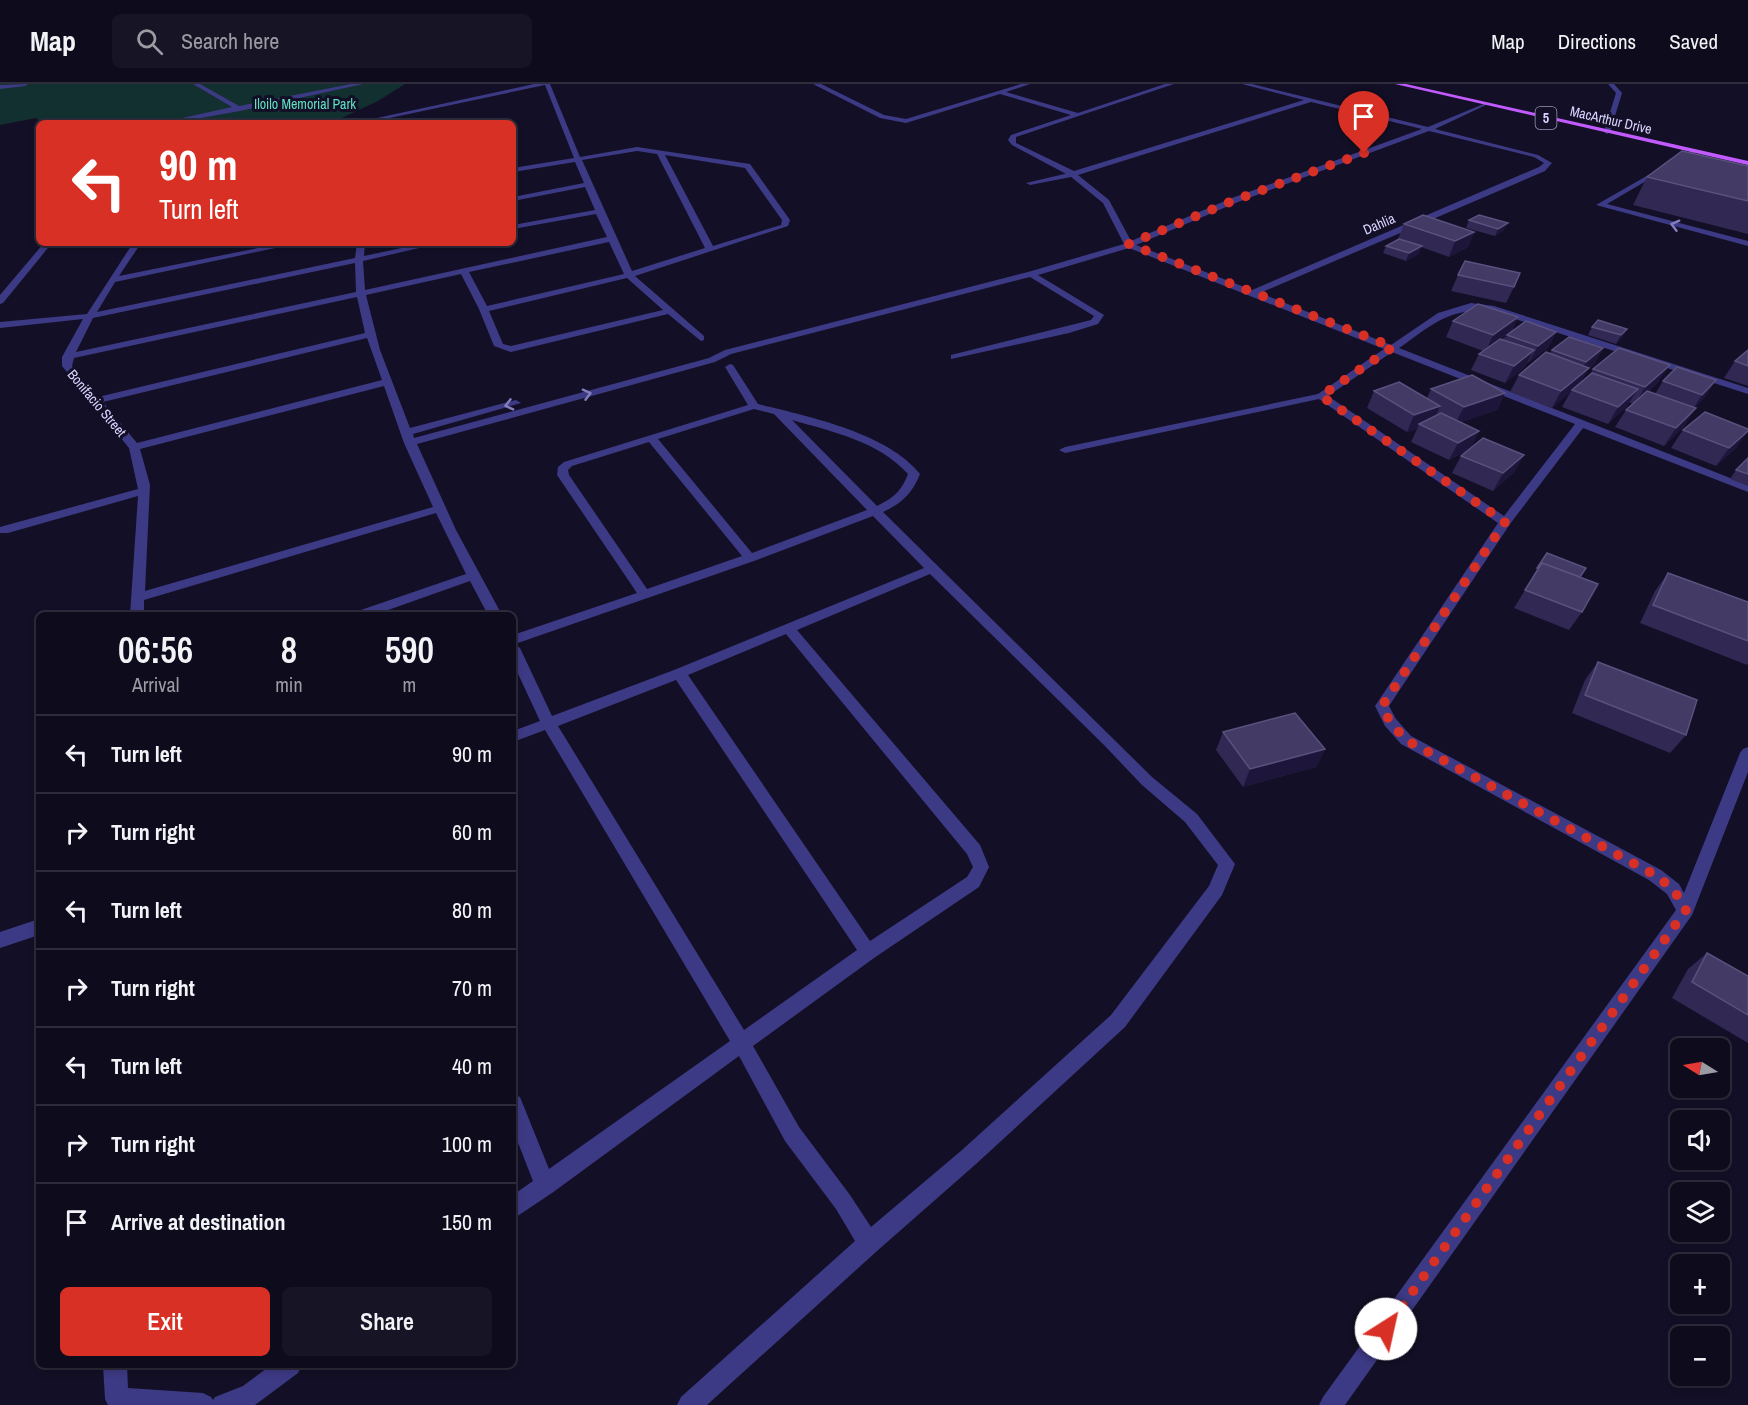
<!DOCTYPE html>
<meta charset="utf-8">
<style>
:root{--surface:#0e0b1c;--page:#171425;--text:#f1f3f6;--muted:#9b9ba3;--line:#2e2b3b;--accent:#d93025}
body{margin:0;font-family:"Archivo Narrow",sans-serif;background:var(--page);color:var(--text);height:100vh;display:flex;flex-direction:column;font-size:22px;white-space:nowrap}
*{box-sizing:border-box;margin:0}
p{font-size:20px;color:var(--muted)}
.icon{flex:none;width:33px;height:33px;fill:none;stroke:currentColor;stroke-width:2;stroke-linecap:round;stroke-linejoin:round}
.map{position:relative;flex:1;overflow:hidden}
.drawer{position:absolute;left:36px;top:528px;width:480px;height:756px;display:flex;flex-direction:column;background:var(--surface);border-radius:9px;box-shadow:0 3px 9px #0003,0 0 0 2px var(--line)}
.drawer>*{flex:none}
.top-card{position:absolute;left:36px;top:36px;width:480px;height:126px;border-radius:9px;box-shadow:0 3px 9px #0003,0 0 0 2px var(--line);background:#d93025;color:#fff;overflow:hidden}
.needle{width:39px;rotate:281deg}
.buttons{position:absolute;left:1670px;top:954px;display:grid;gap:12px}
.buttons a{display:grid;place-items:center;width:60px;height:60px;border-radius:9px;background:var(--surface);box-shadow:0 3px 9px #0003,0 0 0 2px var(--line);font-size:30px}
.pin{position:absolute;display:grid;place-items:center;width:51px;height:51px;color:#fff;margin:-62px -26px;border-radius:50% 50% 50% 0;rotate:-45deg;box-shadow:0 0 6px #0007}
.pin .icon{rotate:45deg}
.me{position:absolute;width:66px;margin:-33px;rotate:35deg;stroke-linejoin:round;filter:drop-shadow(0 0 4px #0008)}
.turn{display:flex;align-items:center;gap:21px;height:126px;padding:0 24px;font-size:27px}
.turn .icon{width:78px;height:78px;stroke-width:2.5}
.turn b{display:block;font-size:42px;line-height:51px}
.eta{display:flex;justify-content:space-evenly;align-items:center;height:102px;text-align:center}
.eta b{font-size:36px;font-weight:600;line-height:42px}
.button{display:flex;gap:12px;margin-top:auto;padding:12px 24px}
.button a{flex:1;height:69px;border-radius:9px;background:var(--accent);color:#fff;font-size:24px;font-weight:600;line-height:69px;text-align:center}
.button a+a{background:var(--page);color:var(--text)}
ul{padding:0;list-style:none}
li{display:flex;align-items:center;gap:18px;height:78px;padding:0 24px;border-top:2px solid var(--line)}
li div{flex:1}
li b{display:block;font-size:22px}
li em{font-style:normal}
header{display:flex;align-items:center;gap:36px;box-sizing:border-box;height:84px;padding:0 30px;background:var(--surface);border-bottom:2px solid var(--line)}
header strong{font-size:28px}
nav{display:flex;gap:33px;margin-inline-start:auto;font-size:21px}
.search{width:420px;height:54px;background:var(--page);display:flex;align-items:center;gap:15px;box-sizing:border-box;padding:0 21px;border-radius:9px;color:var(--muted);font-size:22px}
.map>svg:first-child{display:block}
.green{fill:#12302f}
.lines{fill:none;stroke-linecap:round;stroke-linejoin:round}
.service{fill:#3d3a85;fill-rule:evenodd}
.minor{fill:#3d3a85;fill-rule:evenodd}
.primary{fill:#c25bff;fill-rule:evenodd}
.wall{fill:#312854}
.shaded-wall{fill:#1d163a}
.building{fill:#433a66;stroke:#5a527e;stroke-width:1.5}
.oneway{stroke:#837fbc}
.route{stroke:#d93025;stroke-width:10;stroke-dasharray:0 18}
.labels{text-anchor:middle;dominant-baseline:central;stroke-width:6;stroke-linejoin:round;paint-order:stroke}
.far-park-label{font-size:14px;fill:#5fe0c0;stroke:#130f26}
.shield{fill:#130f26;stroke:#9e99be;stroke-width:1.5}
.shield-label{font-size:14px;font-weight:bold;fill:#d9d4ff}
.far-street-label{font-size:14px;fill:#d9d4ff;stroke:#130f26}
</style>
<header>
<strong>Map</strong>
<div class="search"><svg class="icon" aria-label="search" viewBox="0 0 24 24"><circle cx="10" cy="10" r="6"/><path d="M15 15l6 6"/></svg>Search here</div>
<nav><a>Map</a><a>Directions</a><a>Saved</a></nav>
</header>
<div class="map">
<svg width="1748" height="1321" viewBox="0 0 1748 1321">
<rect width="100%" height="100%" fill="#130f26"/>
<polygon class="green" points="0,0 405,0 378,17 331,39 41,39 36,34 0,41"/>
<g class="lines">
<g class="service">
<polygon points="28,0 25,2 0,5 0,1"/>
<polygon points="193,0 200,0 239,22 351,0 363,0 240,27 173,39 160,39 232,23"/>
<polygon points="1692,66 1697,67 1607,120 1748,157 1748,162 1596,121"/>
<polygon points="1073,88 1076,92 1030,101 1026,99"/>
</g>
<g class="minor">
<path d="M534 0H550L580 73 637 63 750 80 790 136 788 142 635 192 704 252V256L701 257 668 230 511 268 494 262 479 225 461 190 366 211 380 266 410 344 516 316 521 319 413 350 414 354 709 274 725 266 1028 188 1124 160 1103 119 1070 92 1012 61 1008 56 1011 51 1071 31 1000 10 906 39 880 34 813 0H821L884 31 906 35 1021 0H1030L1006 8 1078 29 1165 0H1174L1016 53V59L1074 87 1304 16 1242 0H1252L1428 43 1486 19V21L1435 45 1538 71 1552 79 1545 87 1260 209 1391 261 1438 229 1471 219 1494 222 1748 304V310L1493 228C1450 222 1432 241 1399 264L1748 401V408L1583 344 1510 440 1389 622 1396 635 1411 652 1661 786 1679 800 1684 809 1740 669 1743 665 1748 663V688L1692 831 1345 1321H1319L1323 1313 1676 826 1667 810 1649 796 1401 660 1385 642 1375 622 1498 439 1319 315 1065 369 1059 366 1065 363 1318 310 1384 265 1129 164 1038 191 1104 231 1098 240 1069 249 951 275V271L1091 236 1094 232 1030 193 731 270 715 278 417 360 456 446 502 531H488L470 497 374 531H353L355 528 466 490 436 429 144 516V531H130L138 412 8 449H0V443L138 405 129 364 62 282V273L83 235 0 244V238L87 230 133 159H141L119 192 283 159H299L115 198 97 228 355 174 357 159H365L364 172 425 159H441L363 177 365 206 607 153 596 130 513 145V141L595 126 585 103 513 117V113L584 99 575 78 513 88V84L574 74 545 1 366 39H354ZM1311 18 1422 45 1232 114 1131 157 1109 116 1078 91ZM1429 47 1534 73 1544 79 1539 83 1252 206 1136 161 1238 118ZM637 67 657 70 705 164 632 187 582 76ZM665 71 745 84 782 136 781 141 713 162ZM609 158 624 190 487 222 469 188ZM355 179 356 208 76 268 93 234ZM627 194 663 226 511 262 503 260 489 227ZM357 213 365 249 98 313 72 282 74 274ZM367 254 382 296 137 359 103 318ZM1392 268 1575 340 1504 432 1328 312ZM384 302 404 359 433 423 145 507 150 401 140 365Z"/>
<polygon points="1608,0 1614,0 1622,9 1610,48 1607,50 1604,48 1616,9"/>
<polygon points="481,34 490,39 465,39 466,38"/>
<polygon points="44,159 52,159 3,219 0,220 0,211"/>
<path d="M730 280 733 281 758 320C807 332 888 349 920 390 912 410 902 419 883 428L1152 693 1197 730 1235 780 1222 811 1125 943 976 1080 877 1167 707 1321H677L681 1313 855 1157 836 1125 785 1057 739 972 552 1109 513 1135V1111L533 1097 513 1046V1010L520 1013 549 1085 730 957 545 646 513 658V647L540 637 513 579V551L637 509 557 391 558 383 564 378 748 321 725 283ZM754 325 774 330 867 426 752 469 658 355ZM792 336C833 348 878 357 908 390 901 408 893 414 877 422ZM649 358 742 472 647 505 569 391 568 386 572 382ZM873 432 924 484 674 586 552 632 520 564 515 560 754 477ZM930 490 1105 662 1142 701 1185 738 1218 781 1209 802 1111 931 962 1066 871 1143 850 1111 799 1043 753 962 874 874 979 803 989 783 980 761 797 546ZM786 550 967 770 973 783 967 793 870 857 688 591ZM676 596 857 866 744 946 558 642Z"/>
<polygon points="39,835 39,851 0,864 0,848"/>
<polygon points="103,1281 127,1281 128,1304 203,1309 211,1313 213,1316 215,1313 243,1302 271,1281 302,1281 298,1289 255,1321 108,1321 105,1315"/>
</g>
<polygon class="primary" points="1395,0 1406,0 1748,77 1748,81"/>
</g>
<g class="wall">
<polygon points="1748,82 1748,150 1633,121 1647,93"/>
<polygon points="1469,136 1504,146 1495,152 1466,144"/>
<polygon points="1404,140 1474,148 1468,163 1449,173 1421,163 1419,170 1406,177 1383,169 1386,162 1398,155"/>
<polygon points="1458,191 1514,203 1506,219 1451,207"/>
<polygon points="1518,233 1511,249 1556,248 1548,264 1529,278 1528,278 1525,283 1505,299 1471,286 1479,270 1483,267 1446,253 1453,237"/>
<polygon points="1592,243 1627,245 1622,253 1616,260 1588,251"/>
<polygon points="1603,264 1594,281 1588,285 1580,299 1590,291 1593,285 1659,297 1649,307 1655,310 1663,297 1716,296 1705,313 1695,323 1685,341 1664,362 1615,343 1626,326 1633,320 1629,318 1627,322 1608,340 1562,323 1571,307 1552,324 1510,308 1519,291 1550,270 1552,266"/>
<polygon points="1748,266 1748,302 1724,294 1735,277"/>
<polygon points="1431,305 1505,309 1497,326 1461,338 1479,347 1471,363 1524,371 1514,388 1493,407 1452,389 1461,372 1468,366 1449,376 1411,358 1417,345 1407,348 1367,324 1374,307 1427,314"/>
<polygon points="1683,346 1737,363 1716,382 1671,364"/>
<polygon points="1748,374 1748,402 1730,395 1736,386"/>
<polygon points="1547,469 1580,493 1582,528 1569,546 1514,524 1533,493 1532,493"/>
<polygon points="1668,489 1748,518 1748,579 1747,581 1640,539 1655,507"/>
<polygon points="1598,578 1686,651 1670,669 1572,629 1585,596"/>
<polygon points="1223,648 1325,665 1316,683 1243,703 1216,666"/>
<polygon points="1707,869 1748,892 1748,959 1672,914 1688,885"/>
</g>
<g class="shaded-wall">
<polygon points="1508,139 1504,146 1495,152 1498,145"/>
<polygon points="1474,148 1468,163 1449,173 1455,157"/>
<polygon points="1422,162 1419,170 1406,177 1409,169"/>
<polygon points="1518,233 1510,250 1486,267 1493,251"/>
<polygon points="1627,245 1622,253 1616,260 1621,251"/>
<polygon points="1556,248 1548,264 1529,278 1538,262"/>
<polygon points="1603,264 1594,281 1588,285 1580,300 1552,324 1561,307 1577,293 1586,278"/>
<polygon points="1534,266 1525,283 1505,299 1514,282"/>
<polygon points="1670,281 1659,297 1635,320 1645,303"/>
<polygon points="1716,296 1705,313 1691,328 1702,311"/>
<polygon points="1638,305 1627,322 1608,340 1618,323"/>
<polygon points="1505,309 1497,326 1455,340 1464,323"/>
<polygon points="1440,322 1433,339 1419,340 1417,345 1407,348 1414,331"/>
<polygon points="1696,324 1685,341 1664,362 1676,344"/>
<polygon points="1479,347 1471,364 1449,376 1458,359"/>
<polygon points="1748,347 1737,363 1716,382 1729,364"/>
<polygon points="1524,371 1514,388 1493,407 1503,389"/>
<polygon points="1325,665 1316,683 1243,703 1250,685"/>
</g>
<g class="building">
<polygon points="1682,67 1748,82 1748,117 1647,93"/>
<polygon points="1423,131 1474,148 1455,157 1404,140"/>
<polygon points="1479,131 1508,139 1498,145 1469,136"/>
<polygon points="1399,155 1422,162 1409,169 1386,162"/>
<polygon points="1465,177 1520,189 1514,203 1458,191"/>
<polygon points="1478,220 1518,233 1493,251 1453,237"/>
<polygon points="1598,236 1627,245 1621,251 1592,243"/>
<polygon points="1526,237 1556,248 1538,262 1507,251"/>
<polygon points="1569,253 1603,264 1586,278 1552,266"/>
<polygon points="1500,255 1534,266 1514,282 1479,270"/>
<polygon points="1619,264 1670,281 1645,303 1593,285"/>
<polygon points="1748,266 1748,282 1735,277"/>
<polygon points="1546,268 1589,284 1561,307 1519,291"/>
<polygon points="1677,283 1716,296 1702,311 1663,297"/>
<polygon points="1592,289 1638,305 1618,323 1572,306"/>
<polygon points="1472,291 1505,309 1464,323 1431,305"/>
<polygon points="1399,298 1440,322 1414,331 1374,307"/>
<polygon points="1647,307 1696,324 1676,344 1626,326"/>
<polygon points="1705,328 1748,345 1748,347 1729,364 1683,346"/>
<polygon points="1441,329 1479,347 1458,359 1419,340"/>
<polygon points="1483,354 1524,371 1503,389 1461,372"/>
<polygon points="1748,374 1748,390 1736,386"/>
<polygon points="1547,469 1586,484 1580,493 1542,479 1539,484 1537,484"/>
<polygon points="1542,479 1598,500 1582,528 1525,506"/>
<polygon points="1668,489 1748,518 1748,557 1653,521"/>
<polygon points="1598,578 1697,616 1686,651 1585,611"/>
<polygon points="1295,629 1325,665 1250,685 1223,648"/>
<polygon points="1707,869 1748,892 1748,931 1692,898"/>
</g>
<defs><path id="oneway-chevron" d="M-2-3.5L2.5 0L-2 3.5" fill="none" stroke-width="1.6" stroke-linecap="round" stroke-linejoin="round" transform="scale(1.5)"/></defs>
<g class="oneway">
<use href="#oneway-chevron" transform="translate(1675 141) rotate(-165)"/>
<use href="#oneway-chevron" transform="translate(587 310) rotate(-15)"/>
<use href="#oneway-chevron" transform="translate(509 321) rotate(165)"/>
</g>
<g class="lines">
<polyline class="route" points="1364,69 1235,116 1129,160 1393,263 1321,312 1505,438 1382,622 1390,638 1406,656 1655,791 1673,805 1686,826 1386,1245"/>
</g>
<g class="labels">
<g class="far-park-label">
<text x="305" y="20">Iloilo Memorial Park</text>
</g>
<rect class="shield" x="1535.5" y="23" width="21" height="22" rx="4.5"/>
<g class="shield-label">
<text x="1546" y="34">5</text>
</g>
<g class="far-street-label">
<text transform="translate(1611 36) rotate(13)">MacArthur Drive</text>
<text transform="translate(1379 140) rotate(-23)">Dahlia</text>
<text transform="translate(97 319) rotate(50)">Bonifacio Street</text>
</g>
</g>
</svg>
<div class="buttons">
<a><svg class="needle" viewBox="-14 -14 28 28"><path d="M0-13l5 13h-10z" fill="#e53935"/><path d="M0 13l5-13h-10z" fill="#9b9ba3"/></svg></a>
<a><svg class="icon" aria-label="sound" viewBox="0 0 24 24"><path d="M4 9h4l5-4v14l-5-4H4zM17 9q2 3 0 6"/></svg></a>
<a><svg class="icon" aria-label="layers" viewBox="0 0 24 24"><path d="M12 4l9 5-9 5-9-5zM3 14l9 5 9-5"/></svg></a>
<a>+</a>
<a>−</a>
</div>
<div class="pin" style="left:1364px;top:69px;background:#d93025"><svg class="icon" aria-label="arrive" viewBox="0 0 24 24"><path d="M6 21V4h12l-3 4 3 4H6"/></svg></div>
<svg class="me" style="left:1386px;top:1245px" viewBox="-20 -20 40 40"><circle r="19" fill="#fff"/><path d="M0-13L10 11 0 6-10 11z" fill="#d93025"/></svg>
<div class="top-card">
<div class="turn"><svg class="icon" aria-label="left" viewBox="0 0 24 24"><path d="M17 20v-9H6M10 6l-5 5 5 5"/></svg><div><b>90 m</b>Turn left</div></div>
</div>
<section class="drawer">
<div class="eta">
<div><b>06:56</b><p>Arrival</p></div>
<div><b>8</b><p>min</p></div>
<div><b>590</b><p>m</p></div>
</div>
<ul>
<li><svg class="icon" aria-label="left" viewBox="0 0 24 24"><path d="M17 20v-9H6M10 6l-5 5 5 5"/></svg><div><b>Turn left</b></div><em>90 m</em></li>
<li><svg class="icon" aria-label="right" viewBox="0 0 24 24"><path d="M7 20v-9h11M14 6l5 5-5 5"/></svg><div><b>Turn right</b></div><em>60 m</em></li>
<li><svg class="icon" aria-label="left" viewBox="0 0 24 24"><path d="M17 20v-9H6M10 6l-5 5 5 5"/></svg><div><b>Turn left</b></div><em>80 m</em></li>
<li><svg class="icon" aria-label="right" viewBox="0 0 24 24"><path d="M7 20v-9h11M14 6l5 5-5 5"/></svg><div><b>Turn right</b></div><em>70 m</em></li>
<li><svg class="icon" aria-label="left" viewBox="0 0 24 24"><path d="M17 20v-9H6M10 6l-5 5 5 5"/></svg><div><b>Turn left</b></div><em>40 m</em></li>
<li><svg class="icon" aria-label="right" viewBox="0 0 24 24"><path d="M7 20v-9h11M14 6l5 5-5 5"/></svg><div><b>Turn right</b></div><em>100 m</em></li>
<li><svg class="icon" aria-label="arrive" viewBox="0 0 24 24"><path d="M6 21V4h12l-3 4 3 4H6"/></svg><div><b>Arrive at destination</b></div><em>150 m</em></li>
</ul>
<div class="button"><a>Exit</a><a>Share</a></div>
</section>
</div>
